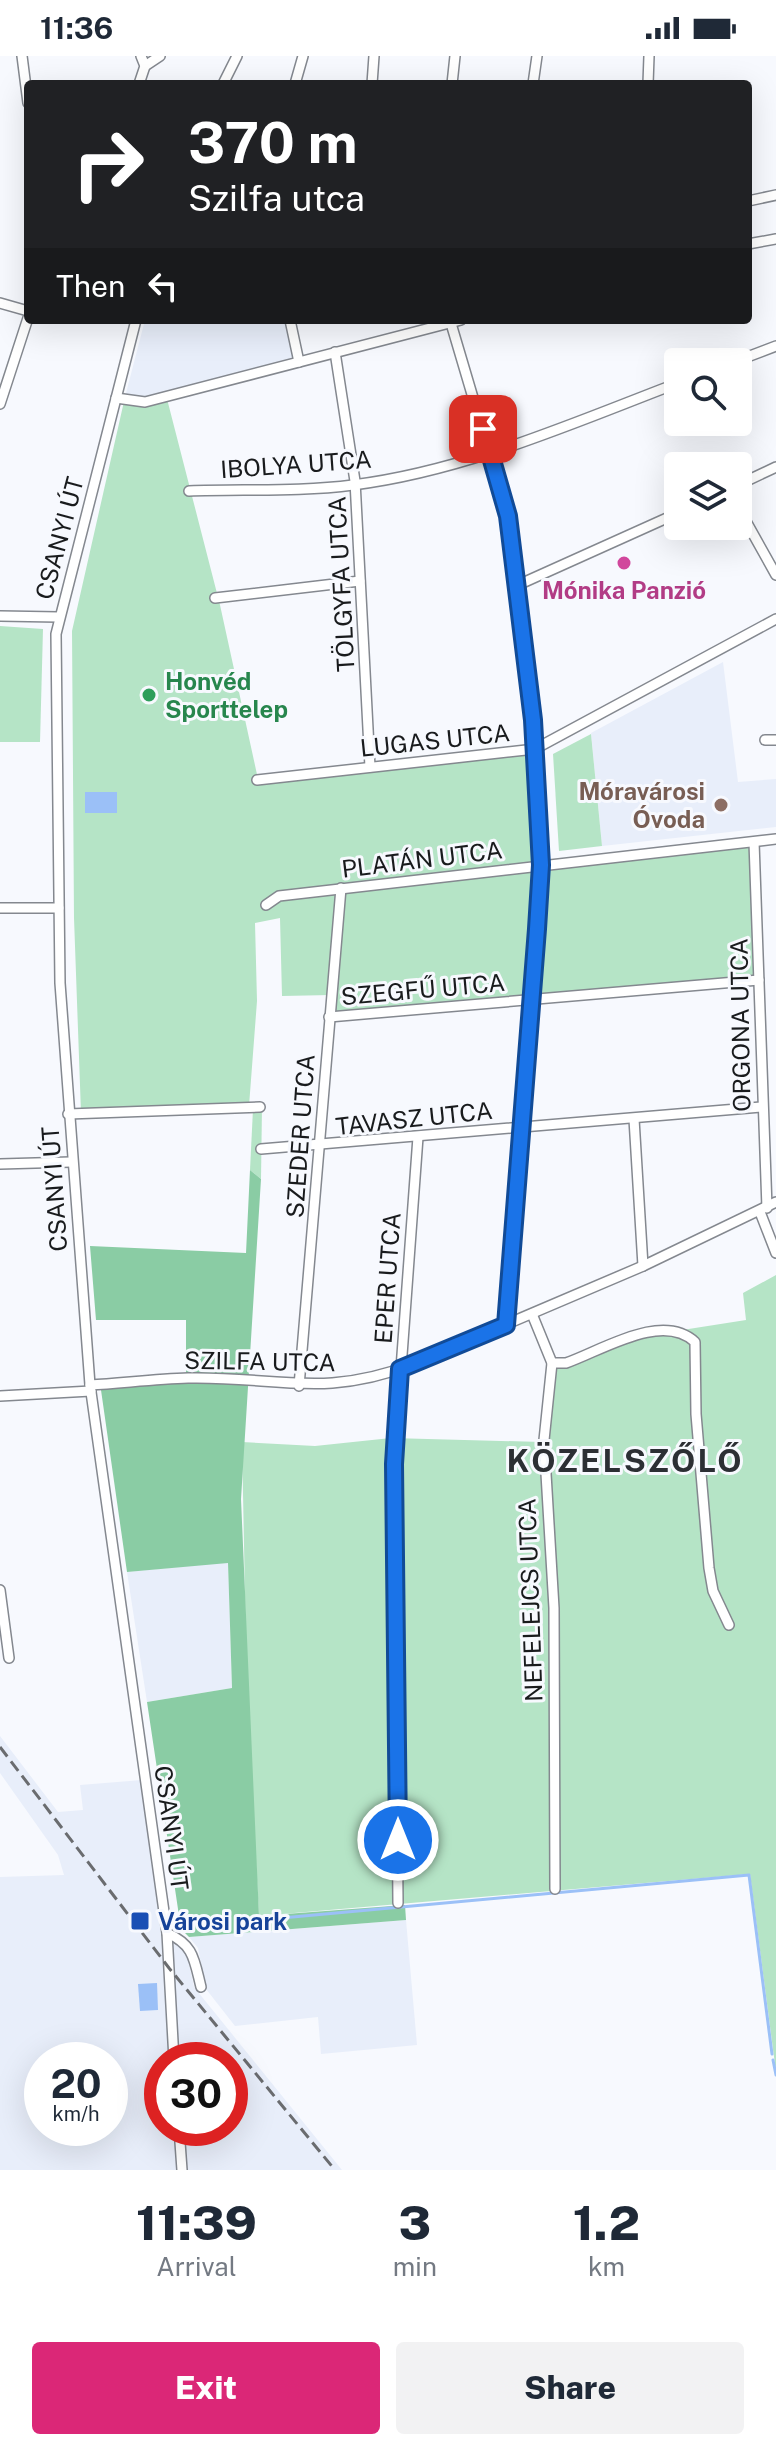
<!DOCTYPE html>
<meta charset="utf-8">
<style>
:root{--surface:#fff;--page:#f2f2f3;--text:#1f2937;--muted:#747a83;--accent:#db2777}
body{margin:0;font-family:"Public Sans",sans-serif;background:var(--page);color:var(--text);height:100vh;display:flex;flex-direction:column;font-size:30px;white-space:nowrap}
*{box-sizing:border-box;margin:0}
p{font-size:26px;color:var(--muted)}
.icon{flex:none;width:44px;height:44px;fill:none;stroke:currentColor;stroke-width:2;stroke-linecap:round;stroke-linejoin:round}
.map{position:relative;height:2114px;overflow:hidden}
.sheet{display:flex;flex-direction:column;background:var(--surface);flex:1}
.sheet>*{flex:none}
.top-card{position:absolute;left:24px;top:24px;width:728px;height:244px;border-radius:8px;box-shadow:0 8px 32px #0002;background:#202124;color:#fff;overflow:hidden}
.buttons{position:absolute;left:664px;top:292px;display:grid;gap:16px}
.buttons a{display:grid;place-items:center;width:88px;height:88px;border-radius:8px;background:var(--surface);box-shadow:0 8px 32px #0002;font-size:40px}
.speed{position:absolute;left:24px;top:1986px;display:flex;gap:16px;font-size:40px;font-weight:700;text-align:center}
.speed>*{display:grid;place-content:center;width:104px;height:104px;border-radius:50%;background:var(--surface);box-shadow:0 8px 32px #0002;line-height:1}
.speed small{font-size:20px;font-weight:400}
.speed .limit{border:12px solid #d22;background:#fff;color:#111}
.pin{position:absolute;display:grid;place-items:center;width:68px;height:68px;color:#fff;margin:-34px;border-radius:16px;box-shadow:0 4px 12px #0006}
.me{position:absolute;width:88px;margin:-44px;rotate:0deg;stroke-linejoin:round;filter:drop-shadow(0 0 6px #0008)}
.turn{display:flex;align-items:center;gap:28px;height:168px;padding:0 32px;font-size:36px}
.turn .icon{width:104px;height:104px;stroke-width:2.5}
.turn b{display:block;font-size:56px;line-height:68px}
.then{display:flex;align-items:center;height:76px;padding:0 32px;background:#0003;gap:16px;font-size:30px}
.eta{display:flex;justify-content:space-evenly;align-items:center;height:136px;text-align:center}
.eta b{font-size:48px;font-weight:800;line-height:56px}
.primary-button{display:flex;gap:16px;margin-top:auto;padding:16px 32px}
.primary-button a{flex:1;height:92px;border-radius:8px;background:var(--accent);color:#fff;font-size:32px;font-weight:800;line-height:92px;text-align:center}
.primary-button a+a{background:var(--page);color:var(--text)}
.status{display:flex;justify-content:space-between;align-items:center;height:56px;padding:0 40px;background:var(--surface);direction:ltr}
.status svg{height:22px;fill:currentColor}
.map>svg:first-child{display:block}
.built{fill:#e8eefa;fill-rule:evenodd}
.green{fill:#b5e4c6}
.forest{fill:#8acca4}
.water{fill:#9bc0f7}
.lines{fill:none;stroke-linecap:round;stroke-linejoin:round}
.stream{stroke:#9bc0f7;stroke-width:3}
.minor-casing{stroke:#84888f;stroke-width:12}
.minor{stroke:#fff;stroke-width:9}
.rail{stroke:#6a6c6f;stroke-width:3;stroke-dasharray:12 6;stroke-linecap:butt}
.route-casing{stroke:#114b97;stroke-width:20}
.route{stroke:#1a73e8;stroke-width:14}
.hotel-dot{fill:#d1479c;stroke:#f7f9fe;stroke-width:3}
.leisure-dot{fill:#2e9e5b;stroke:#f7f9fe;stroke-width:3}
.education-dot{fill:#8d6e63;stroke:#f7f9fe;stroke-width:3}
.transit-dot{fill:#1a4fb4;stroke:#f7f9fe;stroke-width:3}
.labels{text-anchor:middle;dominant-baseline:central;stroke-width:6;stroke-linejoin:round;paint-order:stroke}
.street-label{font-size:24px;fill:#191b1d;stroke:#f7f9fe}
.hotel-label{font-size:24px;font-weight:bold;fill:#b23c85;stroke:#f7f9fe}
.leisure-label{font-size:24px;font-weight:bold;fill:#27864d;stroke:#f7f9fe;text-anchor:start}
.education-label{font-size:24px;font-weight:bold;fill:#785e54;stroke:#f7f9fe;text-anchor:end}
.transit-label{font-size:24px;font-weight:bold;fill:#164399;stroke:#f7f9fe;text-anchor:start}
.district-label{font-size:32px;font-weight:bold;letter-spacing:2px;fill:#2c2f34;stroke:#f7f9fe}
</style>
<div class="status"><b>11:36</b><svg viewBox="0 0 49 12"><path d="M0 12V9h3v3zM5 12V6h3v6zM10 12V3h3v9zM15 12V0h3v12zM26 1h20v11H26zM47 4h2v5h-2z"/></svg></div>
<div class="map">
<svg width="776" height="2114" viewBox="0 0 776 2114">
<rect width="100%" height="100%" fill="#f7f9fe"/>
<g class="built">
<polygon points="145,264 286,264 296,305 147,344 125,341"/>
<polygon points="723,606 738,726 776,723 776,771 602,790 591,677"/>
<polygon points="228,1506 232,1632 147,1646 127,1516"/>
<path d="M0 1680 58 1756 83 1754 80 1729 142 1724 166 1877 187 1898 194 1931 342 2114H0V1821L64 1819 58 1799 0 1717ZM42 2004H110V2072H42ZM162 2004H230V2072H162Z"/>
<polygon points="406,1864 417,1989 321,1998 318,1961 235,1970 206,1933 198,1892 189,1881"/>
</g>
<g class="green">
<polygon points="166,339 220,549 258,723 535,693 541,809 754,786 759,924 329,961 331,939 282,940 280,862 255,867 257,945 249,1050 81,1057 74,862 72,575 125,341 138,345"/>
<polygon points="0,570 43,573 40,686 0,686"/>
<polygon points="591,678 602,790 559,795 553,698"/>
<polygon points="262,1050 261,1123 250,1114 253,1053"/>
<polygon points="776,1219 776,2016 750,1818 259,1860 247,1643 242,1386 315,1390 391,1382 541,1386 550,1311 644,1280 746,1264 743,1237"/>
</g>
<polygon class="forest" points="250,1114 261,1123 241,1443 259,1860 405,1849 406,1864 189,1881 181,1873 147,1646 232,1632 228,1507 127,1516 100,1327 186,1320 186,1264 96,1264 90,1190 246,1197"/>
<g class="water">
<rect x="85" y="736" width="32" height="21"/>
<polygon points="157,1927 158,1954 140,1955 138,1928"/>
</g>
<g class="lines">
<g class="stream">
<polyline points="260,1864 749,1819 772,1998"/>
<polyline points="773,2004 776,2019"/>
</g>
<defs>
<g id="minor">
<polyline points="22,0 28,47"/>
<polyline points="145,10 160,0"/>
<polyline points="139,28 145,10 141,0"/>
<polyline points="223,28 237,0"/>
<polyline points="295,28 303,0"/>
<polyline points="372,28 374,0"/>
<polyline points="452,28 455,0"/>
<polyline points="533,28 537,0"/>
<polyline points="648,28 649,0"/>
<polyline points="748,145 776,139"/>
<polyline points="748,188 776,183"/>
<polyline points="0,247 28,255"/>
<polyline points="136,264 56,578 60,927 90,1329 167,1877 174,2004"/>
<polyline points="290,264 299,306"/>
<polyline points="450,264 508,460 534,681 541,809 506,1269"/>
<polyline points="335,296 355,425 370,711"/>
<polyline points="734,306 776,290"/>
<polyline points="116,342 145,346 461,264"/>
<polyline points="0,348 28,262"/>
<polyline points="738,429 776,411"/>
<path d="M189 435C243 433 300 436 353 429 465 415 573 367 678 327"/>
<polyline points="738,451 776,519"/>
<polyline points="518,529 678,457"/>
<polyline points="215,542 360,525"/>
<polyline points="0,560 58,561"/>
<polyline points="765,684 776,684"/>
<polyline points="257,724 535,693 776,563"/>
<polyline points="754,786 767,1152"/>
<polyline points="266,849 279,840 776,783"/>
<polyline points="0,852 59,852"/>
<polyline points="329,961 759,924"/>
<polyline points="68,1058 260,1051"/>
<polyline points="634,1063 643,1210"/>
<polyline points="261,1093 761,1051"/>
<polyline points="0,1108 71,1106"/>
<polyline points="760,1156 776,1197"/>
<polyline points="532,1258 552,1307 544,1384 554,1552 555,1833"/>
<path d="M552 1307H566C601 1295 662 1255 695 1286L696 1358 709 1512 713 1535 729 1569"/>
<path d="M90 1329C123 1327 156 1323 188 1322 275 1320 324 1343 413 1308L643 1210 776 1146"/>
<polyline points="299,1330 341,832"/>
<polyline points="0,1340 91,1335"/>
<polyline points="0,1534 9,1602"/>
<polyline points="398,1847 394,1408 418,1081"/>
<path d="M167 1877C194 1889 194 1903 201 1931"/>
<polyline points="179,2072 182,2114"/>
</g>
</defs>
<use href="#minor" class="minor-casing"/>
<use href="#minor" class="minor"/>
<polyline class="rail" points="0,1691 169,1912 335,2114"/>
</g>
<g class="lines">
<defs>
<polyline id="route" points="398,1784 394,1408 400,1313 506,1269 537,873 541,809 533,664 508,460 483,373"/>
</defs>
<use href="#route" class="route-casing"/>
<use href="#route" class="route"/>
</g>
<circle class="hotel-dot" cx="624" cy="507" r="8"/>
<circle class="leisure-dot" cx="149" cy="639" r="8"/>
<circle class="education-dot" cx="721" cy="749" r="8"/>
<rect class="transit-dot" x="130" y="1855" width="20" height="20" rx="4"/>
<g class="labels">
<g class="street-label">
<text transform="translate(296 408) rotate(-4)">IBOLYA UTCA</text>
<text transform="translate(59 482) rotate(-75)">CSANYI ÚT</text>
<text transform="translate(341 528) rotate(-93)">TÖLGYFA UTCA</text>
<text transform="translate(435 684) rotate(-6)">LUGAS UTCA</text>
<text transform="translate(422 803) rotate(-7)">PLATÁN UTCA</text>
<text transform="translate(423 933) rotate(-5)">SZEGFŰ UTCA</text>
<text transform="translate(740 969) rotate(-91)">ORGONA UTCA</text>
<text transform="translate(414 1062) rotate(-6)">TAVASZ UTCA</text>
<text transform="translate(300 1080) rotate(-86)">SZEDER UTCA</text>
<text transform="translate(54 1133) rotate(-94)">CSANYI ÚT</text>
<text transform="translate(387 1222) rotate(-86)">EPER UTCA</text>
<text transform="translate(260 1305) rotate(1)">SZILFA UTCA</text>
<text transform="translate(530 1544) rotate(-92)">NEFELEJCS UTCA</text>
<text transform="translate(172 1772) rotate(82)">CSANYI ÚT</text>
</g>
<g class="hotel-label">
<text x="624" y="534">Mónika Panzió</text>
</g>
<g class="leisure-label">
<text x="165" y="625">Honvéd<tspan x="165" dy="28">Sporttelep</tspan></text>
</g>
<g class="education-label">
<text x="705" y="735">Móravárosi<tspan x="705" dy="28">Óvoda</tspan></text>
</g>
<g class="transit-label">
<text x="158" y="1865">Városi park</text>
</g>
<g class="district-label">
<text x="625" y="1404">KÖZELSZŐLŐ</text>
</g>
</g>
</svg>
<div class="buttons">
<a><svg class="icon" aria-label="search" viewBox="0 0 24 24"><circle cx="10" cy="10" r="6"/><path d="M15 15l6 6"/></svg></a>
<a><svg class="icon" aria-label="layers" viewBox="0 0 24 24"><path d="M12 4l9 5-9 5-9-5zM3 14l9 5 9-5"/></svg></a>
</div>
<div class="speed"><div>20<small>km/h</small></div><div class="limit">30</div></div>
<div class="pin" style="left:483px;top:373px;background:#d93025"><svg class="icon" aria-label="arrive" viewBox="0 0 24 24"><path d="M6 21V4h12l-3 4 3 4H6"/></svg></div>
<svg class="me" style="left:398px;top:1784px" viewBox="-20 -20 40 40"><circle r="17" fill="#1a73e8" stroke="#fff" stroke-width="3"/><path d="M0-11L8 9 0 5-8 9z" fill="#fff"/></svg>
<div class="top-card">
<div class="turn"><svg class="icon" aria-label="right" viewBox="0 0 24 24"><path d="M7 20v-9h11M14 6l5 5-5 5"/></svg><div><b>370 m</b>Szilfa utca</div></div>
<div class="then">Then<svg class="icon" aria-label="left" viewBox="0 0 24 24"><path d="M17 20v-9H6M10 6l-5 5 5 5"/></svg></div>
</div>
</div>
<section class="sheet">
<div class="eta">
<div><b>11:39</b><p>Arrival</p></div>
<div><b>3</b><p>min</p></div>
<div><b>1.2</b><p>km</p></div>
</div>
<div class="primary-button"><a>Exit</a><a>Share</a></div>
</section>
